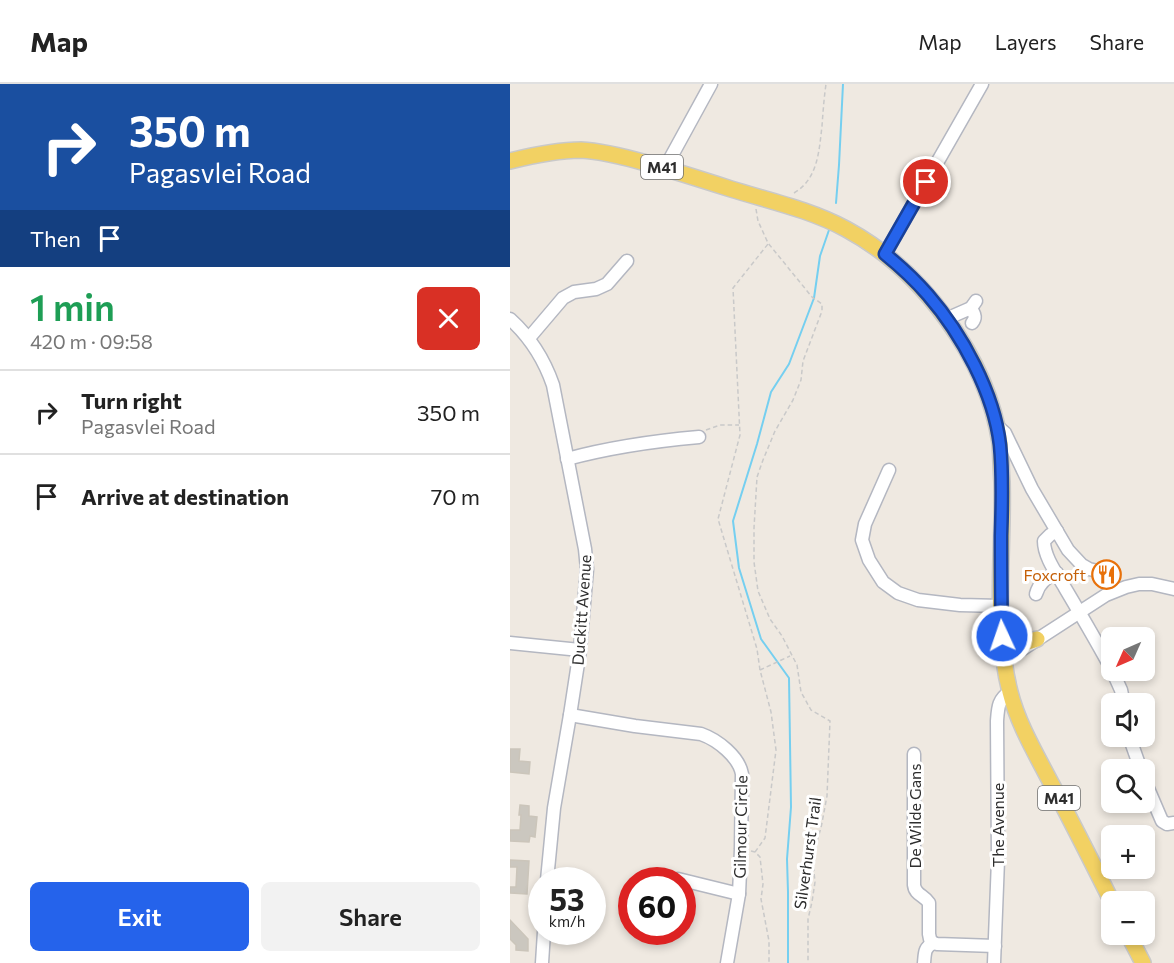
<!DOCTYPE html>
<meta charset="utf-8">
<style>
:root{--surface:#fff;--page:#f2f2f2;--text:#222;--muted:#767676;--line:#e0e0e0;--accent:#2563eb}
body{margin:0;font-family:Commissioner,sans-serif;background:var(--page);color:var(--text);height:100vh;display:flex;flex-direction:column;font-size:22px;white-space:nowrap}
*{box-sizing:border-box;margin:0}
p{font-size:20px;color:var(--muted)}
.icon{flex:none;width:33px;height:33px;fill:none;stroke:currentColor;stroke-width:2;stroke-linecap:round;stroke-linejoin:round}
.map{position:relative;flex:1;overflow:hidden}
.sheet{display:flex;flex-direction:column;background:var(--surface);width:510px}
.sheet>*{flex:none}
.top-card{background:#1a4fa0;color:#fff;overflow:hidden}
.needle{width:39px;rotate:225deg}
.fabs{position:absolute;left:591px;top:543px;display:grid;gap:12px}
.fabs a{display:grid;place-items:center;width:54px;height:54px;border-radius:9px;background:var(--surface);box-shadow:0 3px 9px #0003;font-size:30px}
.speed{position:absolute;left:18px;top:783px;display:flex;gap:12px;font-size:30px;font-weight:700;text-align:center}
.speed>*{display:grid;place-content:center;width:78px;height:78px;border-radius:50%;background:var(--surface);box-shadow:0 3px 9px #0003;line-height:1}
.speed small{font-size:15px;font-weight:400}
.speed .limit{border:9px solid #d22;background:#fff;color:#111}
.pin{position:absolute;display:grid;place-items:center;width:51px;height:51px;color:#fff;margin:-26px;border:3px solid #fff;border-radius:50%;box-shadow:0 2px 6px #0007}
.me{position:absolute;width:66px;margin:-33px;rotate:357deg;stroke-linejoin:round;filter:drop-shadow(0 0 4px #0008)}
.turn{display:flex;align-items:center;gap:21px;height:126px;padding:0 30px;font-size:27px}
.turn .icon{width:78px;height:78px;stroke-width:2.5}
.turn b{display:block;font-size:42px;line-height:51px}
.then{display:flex;align-items:center;height:57px;padding:0 30px;background:#0003;gap:12px;font-size:22px}
.round{display:grid;place-items:center;flex:none;width:63px;height:63px;border-radius:9px;background:var(--page)}
.head{display:flex;align-items:center;justify-content:space-between;height:102px;padding:0 30px}
h1{font-size:36px;font-weight:600;line-height:45px;color:#1e9e55}
.cta{display:flex;gap:12px;margin-top:auto;padding:12px 30px}
.cta a{flex:1;height:69px;border-radius:9px;background:var(--accent);color:#fff;font-size:24px;font-weight:600;line-height:69px;text-align:center}
.cta a+a{background:var(--page);color:var(--text)}
ul{padding:0;list-style:none}
li{display:flex;align-items:center;gap:18px;height:84px;padding:0 30px;border-top:2px solid var(--line)}
li div{flex:1}
li b{display:block;font-size:22px}
li em{font-style:normal}
header{display:flex;align-items:center;gap:36px;box-sizing:border-box;height:84px;padding:0 30px;background:var(--surface);border-bottom:2px solid var(--line)}
header strong{font-size:28px}
nav{display:flex;gap:33px;margin-inline-start:auto;font-size:21px}
main{display:flex;flex:1;min-height:0}
.map>svg:first-child{display:block}
.lines{fill:none;stroke-linecap:round;stroke-linejoin:round}
.stream{stroke:#75cff0;stroke-width:2}
.building{fill:#cbc7bf;stroke:#cbc5ba;stroke-width:1.5}
.minor-casing{stroke:#b4b7c1;stroke-width:15}
.major-casing{stroke:#c9c9c9;stroke-width:18}
.path{stroke:#c9c9c9;stroke-width:1.5;stroke-dasharray:4.5 3;stroke-linecap:butt}
.minor{stroke:#fff;stroke-width:12}
.major{stroke:#f2d163;stroke-width:15}
.route-casing{stroke:#184099;stroke-width:15}
.route{stroke:#2563eb;stroke-width:10}
.labels{text-anchor:middle;dominant-baseline:central;stroke-width:6;stroke-linejoin:round;paint-order:stroke}
.shield{fill:#fff;stroke:#6d6d6d;stroke-width:1.5}
.shield-label{font-size:15px;font-weight:bold;fill:#2e2e2e}
.food-label{font-size:16px;fill:#c56008;stroke:#fff;text-anchor:end}
.street-label{font-size:16px;fill:#2e2e2e;stroke:#fff}
</style>
<header>
<strong>Map</strong>
<nav><a>Map</a><a>Layers</a><a>Share</a></nav>
</header>
<main>
<section class="sheet">
<div class="top-card">
<div class="turn"><svg class="icon" aria-label="right" viewBox="0 0 24 24"><path d="M7 20v-9h11M14 6l5 5-5 5"/></svg><div><b>350 m</b>Pagasvlei Road</div></div>
<div class="then">Then<svg class="icon" aria-label="arrive" viewBox="0 0 24 24"><path d="M6 21V4h12l-3 4 3 4H6"/></svg></div>
</div>
<div class="head"><div><h1>1 min</h1><p>420 m · 09:58</p></div><a class="round" style="background:#d93025;color:#fff"><svg class="icon" aria-label="close" viewBox="0 0 24 24"><path d="M6 6l12 12M18 6L6 18"/></svg></a></div>
<ul>
<li><svg class="icon" aria-label="right" viewBox="0 0 24 24"><path d="M7 20v-9h11M14 6l5 5-5 5"/></svg><div><b>Turn right</b><p>Pagasvlei Road</p></div><em>350 m</em></li>
<li><svg class="icon" aria-label="arrive" viewBox="0 0 24 24"><path d="M6 21V4h12l-3 4 3 4H6"/></svg><div><b>Arrive at destination</b></div><em>70 m</em></li>
</ul>
<div class="cta"><a>Exit</a><a>Share</a></div>
</section>
<div class="map">
<svg width="664" height="879" viewBox="0 0 664 879">
<rect width="100%" height="100%" fill="#efe9e1"/>
<g class="lines">
<g class="stream">
<polyline points="326,119 329,81 333,0"/>
<polyline points="278,879 278,808 277,775 281,723 279,594 251,555 229,484 223,437 247,360 261,308 279,280 304,214 310,172 319,146"/>
</g>
</g>
<g class="building">
<polygon points="0,665 10,665 9,677 20,678 19,690 0,688"/>
<polygon points="10,721 19,722 19,732 27,733 25,753 20,752 19,758 0,757 0,746 10,746 11,731 9,731"/>
<polygon points="0,776 19,777 17,810 0,809 0,803 6,803 7,783 0,783"/>
<polygon points="0,836 18,855 18,867 6,866 6,861 0,855"/>
</g>
<g class="lines">
<defs>
<g id="minor">
<polyline points="155,84 201,0"/>
<polyline points="375,170 472,0"/>
<path d="M461 224C464 230 467 233 462 239"/>
<path d="M0 235C21 254 34 275 43 301L75 465 77 485 70 566 60 631 44 724 37 796"/>
<polyline points="436,235 461,224 466,217"/>
<polyline points="19,254 53,214 64,208 86,205 97,200 117,177"/>
<polyline points="485,340 495,349 522,405 558,466 572,481 579,485 592,488"/>
<path d="M57 375C101 363 144 357 189 353"/>
<polyline points="379,386 355,440 352,456 359,476 373,498 388,509 408,516 450,521 491,522"/>
<path d="M547 447 540 451 534 457C534 473 547 490 555 504 571 531 587 558 602 586"/>
<path d="M526 510C529 499 536 493 547 489"/>
<polyline points="0,559 70,566"/>
<polyline points="494,577 596,511 616,503 629,500 642,500 664,505"/>
<polyline points="602,586 611,606 614,620"/>
<path d="M60 631 125 642 191 650C208 656 229 673 232 690L231 765 229 810 217 879"/>
<polyline points="619,652 631,686"/>
<path d="M404 670V801C405 811 414 811 419 819V850L420 855 423 859"/>
<polyline points="634,695 652,737 657,740 664,739"/>
<polyline points="168,795 229,810"/>
<polyline points="423,859 427,860 485,862"/>
<polyline points="32,879 34,848"/>
<path d="M414 879C415 869 414 864 423 859"/>
<path d="M484 879 488 776 487 637C488 624 488 615 500 608"/>
</g>
<g id="major">
<path d="M0 77C24 71 47 66 71 66 93 67 115 73 136 79 165 87 193 96 221 105 260 117 301 126 336 145 412 186 477 273 490 359 491 372 491 385 492 398 494 466 483 542 500 608 508 640 526 670 541 699 562 738 582 778 602 818"/>
<path d="M492 552C504 562 514 560 527 555"/>
<polyline points="618,850 633,879"/>
</g>
</defs>
<use href="#minor" class="minor-casing"/>
<use href="#major" class="major-casing"/>
<g class="path">
<path d="M284 109C308 95 309 67 312 42 313 28 314 14 316 0"/>
<polyline points="246,125 248,137 258,159 302,213 312,220 312,227 293,277 291,296 283,316 265,347 253,376 247,393 244,444 244,478 248,507 260,535 272,552 287,581 291,608 301,626 320,637 317,712 311,744 306,760 303,778 305,798 302,818 298,835 298,879"/>
<polyline points="196,346 210,341 229,341"/>
<polyline points="250,586 247,565 208,435 230,351 223,204 258,160"/>
<polyline points="241,767 245,768 250,773 253,800 251,815 259,857 259,879"/>
<polyline points="245,768 255,754 266,666 261,628 250,586 280,572"/>
</g>
<use href="#minor" class="minor"/>
<use href="#major" class="major"/>
</g>
<g class="lines">
<defs>
<path id="route" d="M416 98 375 170C391 183 405 196 418 211 452 250 484 309 490 361 493 391 492 422 491 452 491 485 491 519 492 552"/>
</defs>
<use href="#route" class="route-casing"/>
<use href="#route" class="route"/>
</g>
<defs>
<symbol id="restaurant-ring" viewBox="-11 -11 22 22"><circle r="9.5" fill="#fff" stroke="#e8710a" stroke-width="1.5"/><path d="M-5-6h1v4h1v-4h1v4h1v-4h1v5L-1.5 .5V6h-2V.5L-5-1ZM5-6V6H3V1.5H1.5Q1.5-4 5-6Z" fill="#e8710a"/></symbol>
</defs>
<g fill-rule="evenodd">
<use href="#restaurant-ring" x="580" y="474" width="33" height="33"/>
</g>
<g class="labels">
<g class="shield">
<rect x="131" y="71" width="42" height="24" rx="4.5"/>
<rect x="528" y="702" width="42" height="24" rx="4.5"/>
</g>
<g class="shield-label">
<text x="152" y="83">M41</text>
<text x="549" y="714">M41</text>
</g>
<g class="food-label">
<text x="576" y="490">Foxcroft</text>
</g>
<g class="street-label">
<text transform="translate(71 526) rotate(-86)">Duckitt Avenue</text>
<text transform="translate(404 732) rotate(-90)">De Wilde Gans</text>
<text transform="translate(487 741) rotate(-90)">The Avenue</text>
<text transform="translate(230 743) rotate(-89)">Gilmour Circle</text>
<text transform="translate(297 769) rotate(-82)">Silverhurst Trail</text>
</g>
</g>
</svg>
<div class="fabs">
<a><svg class="needle" viewBox="-14 -14 28 28"><path d="M0-13l5 13h-10z" fill="#e53935"/><path d="M0 13l5-13h-10z" fill="#767676"/></svg></a>
<a><svg class="icon" aria-label="sound" viewBox="0 0 24 24"><path d="M4 9h4l5-4v14l-5-4H4zM17 9q2 3 0 6"/></svg></a>
<a><svg class="icon" aria-label="search" viewBox="0 0 24 24"><circle cx="10" cy="10" r="6"/><path d="M15 15l6 6"/></svg></a>
<a>+</a>
<a>−</a>
</div>
<div class="speed"><div>53<small>km/h</small></div><div class="limit">60</div></div>
<div class="pin" style="left:416px;top:98px;background:#d93025"><svg class="icon" aria-label="arrive" viewBox="0 0 24 24"><path d="M6 21V4h12l-3 4 3 4H6"/></svg></div>
<svg class="me" style="left:492px;top:552px" viewBox="-20 -20 40 40"><circle r="17" fill="#2563eb" stroke="#fff" stroke-width="3"/><path d="M0-11L8 9 0 5-8 9z" fill="#fff"/></svg>
</div>
</main>
